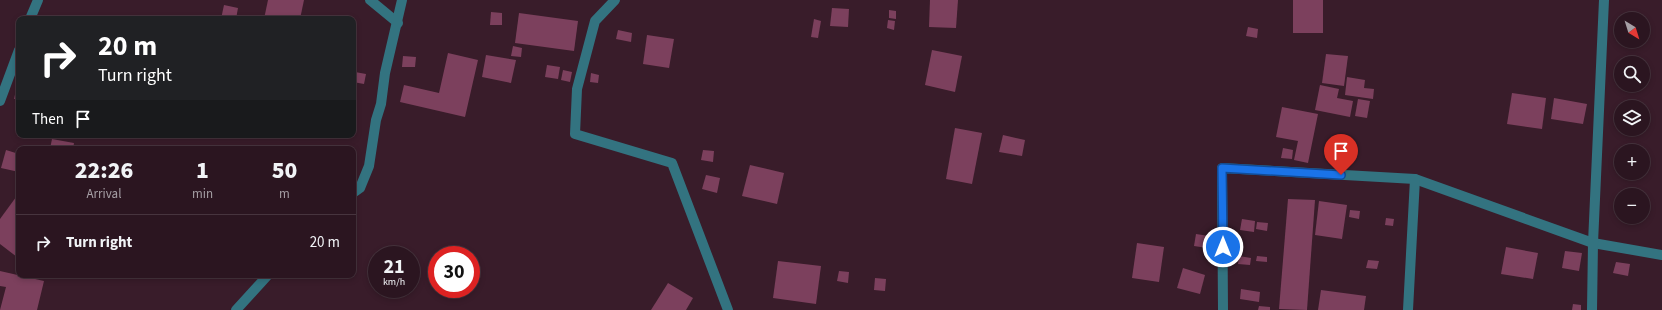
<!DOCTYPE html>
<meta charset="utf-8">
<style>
:root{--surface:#2b1520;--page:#331e29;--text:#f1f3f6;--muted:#a69fa5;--line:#47343e}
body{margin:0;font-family:"Source Sans 3",sans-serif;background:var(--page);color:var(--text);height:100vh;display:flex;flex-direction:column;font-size:15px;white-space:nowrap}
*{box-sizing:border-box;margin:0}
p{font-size:13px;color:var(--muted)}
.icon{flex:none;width:22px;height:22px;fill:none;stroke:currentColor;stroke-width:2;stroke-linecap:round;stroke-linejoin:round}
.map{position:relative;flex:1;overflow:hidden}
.details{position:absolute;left:16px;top:146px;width:340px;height:132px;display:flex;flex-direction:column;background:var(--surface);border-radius:8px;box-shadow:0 2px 6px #0003,0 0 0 1px var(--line)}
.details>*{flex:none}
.guide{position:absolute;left:16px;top:16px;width:340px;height:122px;border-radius:8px;box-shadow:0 2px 6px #0003,0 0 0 1px var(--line);background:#202124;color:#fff;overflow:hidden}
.needle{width:26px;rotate:142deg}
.controls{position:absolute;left:1614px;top:12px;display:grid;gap:8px}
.controls a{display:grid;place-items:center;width:36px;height:36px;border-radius:50%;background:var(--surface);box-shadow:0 2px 6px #0003,0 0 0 1px var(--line);font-size:20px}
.speed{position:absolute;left:368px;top:246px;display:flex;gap:8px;font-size:20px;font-weight:700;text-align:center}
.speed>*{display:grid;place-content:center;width:52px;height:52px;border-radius:50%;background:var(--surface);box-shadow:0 2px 6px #0003,0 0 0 1px var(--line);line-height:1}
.speed small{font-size:10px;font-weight:400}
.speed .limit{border:6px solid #d22;background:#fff;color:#111}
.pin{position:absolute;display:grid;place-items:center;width:34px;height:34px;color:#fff;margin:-41px -17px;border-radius:50% 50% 50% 0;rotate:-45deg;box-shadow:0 0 4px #0007}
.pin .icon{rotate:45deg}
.me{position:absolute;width:44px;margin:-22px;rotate:0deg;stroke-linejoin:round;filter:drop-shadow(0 0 3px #0008)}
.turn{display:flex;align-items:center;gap:14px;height:84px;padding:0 16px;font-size:18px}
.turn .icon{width:52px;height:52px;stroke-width:2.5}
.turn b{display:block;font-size:28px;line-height:34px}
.then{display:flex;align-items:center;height:38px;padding:0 16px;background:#0003;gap:8px;font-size:15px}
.eta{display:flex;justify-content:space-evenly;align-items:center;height:68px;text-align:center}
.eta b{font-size:24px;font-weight:800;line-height:28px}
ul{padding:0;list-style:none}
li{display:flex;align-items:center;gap:12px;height:56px;padding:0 16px;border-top:1px solid var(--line)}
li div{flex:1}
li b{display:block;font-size:15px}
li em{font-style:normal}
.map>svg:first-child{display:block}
.building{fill:#7c405d}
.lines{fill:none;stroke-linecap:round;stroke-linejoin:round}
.street{stroke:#337380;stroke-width:10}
.route-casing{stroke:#114b97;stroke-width:10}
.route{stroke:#1a73e8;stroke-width:7}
</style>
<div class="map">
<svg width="1662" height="310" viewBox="0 0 1662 310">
<rect width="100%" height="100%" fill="#391c2a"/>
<g class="building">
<polygon points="268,0 304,0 300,19 264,19"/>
<polygon points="930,0 958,0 956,28 929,27"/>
<rect x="1293" y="0" width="30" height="33"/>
<polygon points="224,5 238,8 236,19 221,19"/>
<polygon points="832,8 849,9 848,27 830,26"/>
<polygon points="889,10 896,11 896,19 889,18"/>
<polygon points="491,12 502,13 502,25 490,25"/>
<polygon points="519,13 578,21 574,51 515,43"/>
<polygon points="814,19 821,21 818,38 811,37"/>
<polygon points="888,20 895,21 894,30 887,28"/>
<polygon points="1248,27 1258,29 1257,38 1246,36"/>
<polygon points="618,30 632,33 631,42 616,39"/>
<polygon points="647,35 674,39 669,68 643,64"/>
<polygon points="513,46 522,48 521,57 511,56"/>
<polygon points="932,50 962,56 955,92 925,85"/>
<polygon points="448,53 478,60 465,117 400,102 404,85 439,93"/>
<polygon points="1326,54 1348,56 1344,86 1322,83"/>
<polygon points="486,55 516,60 511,83 482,77"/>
<polygon points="403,56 416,57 415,67 402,67"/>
<polygon points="547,65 560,67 558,79 545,77"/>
<polygon points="563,70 572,72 570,82 561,80"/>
<polygon points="355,72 366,74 364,84 353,82"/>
<polygon points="591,73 599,75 598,83 590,82"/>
<polygon points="1347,77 1365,80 1364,88 1374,89 1373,99 1345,95"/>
<polygon points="1320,85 1339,89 1337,98 1353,101 1350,117 1315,110"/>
<polygon points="16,90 19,90 19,99 14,99"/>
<polygon points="1512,93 1546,98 1542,129 1507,124"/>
<polygon points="1554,98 1587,104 1583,124 1551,119"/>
<polygon points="1358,99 1370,101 1367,118 1355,116"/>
<polygon points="1282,107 1318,114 1308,163 1294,160 1298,141 1276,137"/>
<polygon points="955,128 982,133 972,184 946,179"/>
<polygon points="1003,135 1025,140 1022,156 999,152"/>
<polygon points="52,139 74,143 73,149 50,149"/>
<polygon points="1283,148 1293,150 1292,159 1281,158"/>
<polygon points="6,150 19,154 19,172 1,168"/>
<polygon points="703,150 714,151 713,162 701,160"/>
<polygon points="750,165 784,173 777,204 742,196"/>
<polygon points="706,175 720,178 717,193 702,189"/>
<polygon points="19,193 19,255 17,257 0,244 0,219"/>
<polygon points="1288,199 1315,200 1307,310 1279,309"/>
<polygon points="1319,201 1347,205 1342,239 1315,235"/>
<polygon points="1350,210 1360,211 1359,219 1349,217"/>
<polygon points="1386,218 1394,219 1393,226 1385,225"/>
<polygon points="1242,219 1255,221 1254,232 1240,230"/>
<polygon points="1257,222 1268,223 1267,231 1256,229"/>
<polygon points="1196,234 1209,236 1207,248 1194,246"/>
<polygon points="1137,243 1164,247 1159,282 1132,278"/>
<polygon points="1506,247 1538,253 1533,279 1501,274"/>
<polygon points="1565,251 1582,253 1579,271 1562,268"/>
<polygon points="1239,256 1251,258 1250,265 1238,264"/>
<polygon points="1257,256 1267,257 1267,262 1256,261"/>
<polygon points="1368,260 1379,261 1377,269 1366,268"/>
<polygon points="778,261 821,266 816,304 773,298"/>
<polygon points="1616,262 1630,264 1628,276 1613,273"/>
<polygon points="1183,268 1205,275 1200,294 1177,288"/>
<polygon points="0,271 44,281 37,310 0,310 6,287 0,286"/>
<polygon points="839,271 849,272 848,283 837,281"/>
<polygon points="875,278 886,279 885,291 874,290"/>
<polygon points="668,283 693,298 686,310 651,310"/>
<polygon points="1241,289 1260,292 1259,302 1240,299"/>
<polygon points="1321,290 1366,296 1364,310 1318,310"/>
<polygon points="1573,304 1581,305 1581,310 1572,310"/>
<polygon points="1259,306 1270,307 1270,310 1258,310"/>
</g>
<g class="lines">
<g class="street">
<polyline points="370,0 398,23"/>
<polyline points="615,0 595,21 577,89 575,134 672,163 728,310"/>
<polyline points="30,19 38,0"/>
<polyline points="0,101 19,50"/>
<polyline points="353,193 360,188 369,166 376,120 381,104 385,73 402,0"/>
<polyline points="236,310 268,275"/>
<polyline points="1223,310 1222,168 1415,179 1593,243 1662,255"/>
<polyline points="1408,310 1415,179"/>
<polyline points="1592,310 1593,243 1604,0"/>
</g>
</g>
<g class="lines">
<defs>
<polyline id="route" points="1223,247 1222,168 1341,175"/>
</defs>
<use href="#route" class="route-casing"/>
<use href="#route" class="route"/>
</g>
</svg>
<div class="controls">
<a><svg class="needle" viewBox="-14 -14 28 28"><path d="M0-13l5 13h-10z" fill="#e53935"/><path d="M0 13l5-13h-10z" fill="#a69fa5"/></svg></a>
<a><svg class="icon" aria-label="search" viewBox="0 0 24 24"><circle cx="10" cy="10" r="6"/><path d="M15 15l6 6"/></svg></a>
<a><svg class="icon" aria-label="layers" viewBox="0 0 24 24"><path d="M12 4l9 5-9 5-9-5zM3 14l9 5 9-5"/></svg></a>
<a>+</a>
<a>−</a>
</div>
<div class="speed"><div>21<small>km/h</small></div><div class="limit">30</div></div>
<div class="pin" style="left:1341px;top:175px;background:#d93025"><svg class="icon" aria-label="arrive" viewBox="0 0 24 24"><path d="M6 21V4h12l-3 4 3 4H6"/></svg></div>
<svg class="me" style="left:1223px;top:247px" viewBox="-20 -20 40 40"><circle r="17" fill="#1a73e8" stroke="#fff" stroke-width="3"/><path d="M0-11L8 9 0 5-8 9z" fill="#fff"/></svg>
<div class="guide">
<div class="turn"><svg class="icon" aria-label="right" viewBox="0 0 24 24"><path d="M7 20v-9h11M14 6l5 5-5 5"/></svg><div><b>20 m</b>Turn right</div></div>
<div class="then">Then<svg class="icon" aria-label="arrive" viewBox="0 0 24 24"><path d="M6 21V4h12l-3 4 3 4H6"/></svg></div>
</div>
<section class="details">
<div class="eta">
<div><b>22:26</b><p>Arrival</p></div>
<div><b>1</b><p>min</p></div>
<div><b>50</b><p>m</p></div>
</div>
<ul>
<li><svg class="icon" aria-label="right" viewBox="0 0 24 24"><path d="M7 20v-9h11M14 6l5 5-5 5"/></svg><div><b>Turn right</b></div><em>20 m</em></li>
</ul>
</section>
</div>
